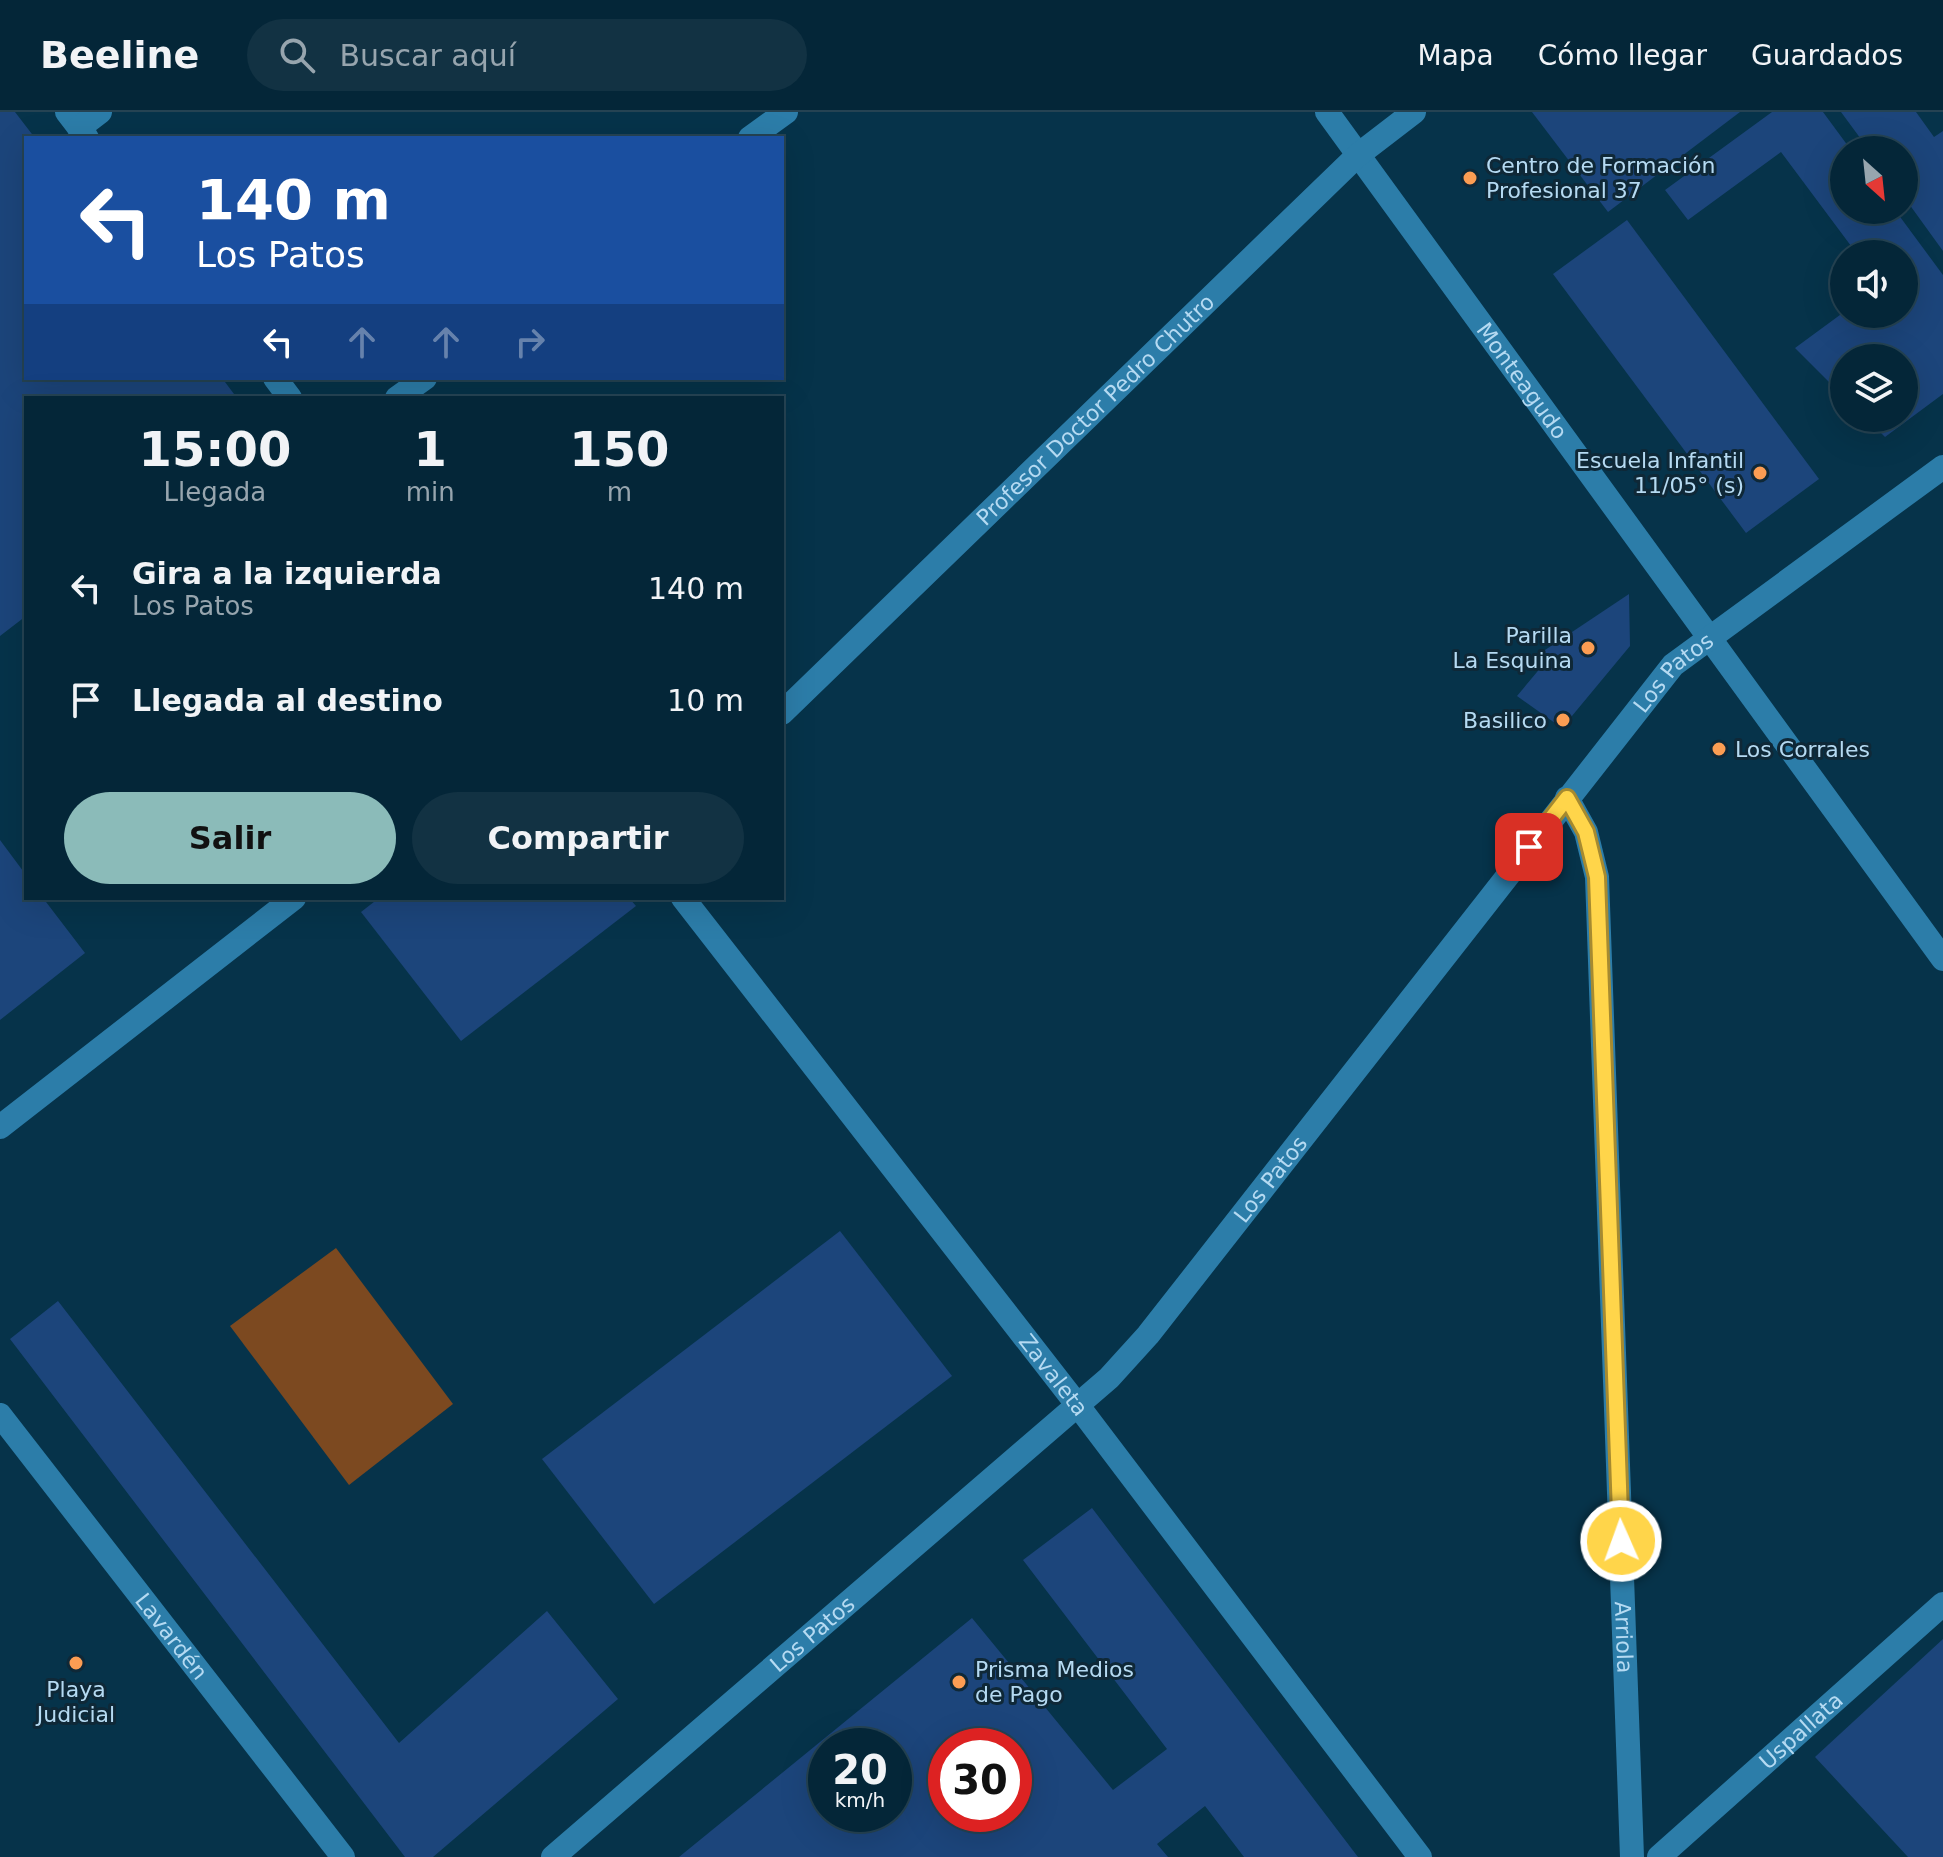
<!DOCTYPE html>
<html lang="es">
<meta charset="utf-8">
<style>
:root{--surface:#042638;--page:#123243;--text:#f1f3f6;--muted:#97a5ae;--line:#254353;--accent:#8bbbb9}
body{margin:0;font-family:"DejaVu Sans",sans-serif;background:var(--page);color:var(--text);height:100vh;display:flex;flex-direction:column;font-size:30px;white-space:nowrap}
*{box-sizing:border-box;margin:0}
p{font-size:26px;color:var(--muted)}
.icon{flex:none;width:44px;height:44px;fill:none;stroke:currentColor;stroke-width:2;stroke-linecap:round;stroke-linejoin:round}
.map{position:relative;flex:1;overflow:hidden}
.side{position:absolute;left:24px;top:284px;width:760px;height:504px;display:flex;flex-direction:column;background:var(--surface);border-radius:0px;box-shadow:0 8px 32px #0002,0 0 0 2px var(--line)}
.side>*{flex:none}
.guide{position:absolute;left:24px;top:24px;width:760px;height:244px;border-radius:0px;box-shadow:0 8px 32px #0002,0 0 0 2px var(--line);background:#1a4fa0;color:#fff;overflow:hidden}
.needle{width:52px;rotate:153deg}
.fabs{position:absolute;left:1830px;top:24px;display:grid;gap:16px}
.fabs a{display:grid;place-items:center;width:88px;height:88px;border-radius:50%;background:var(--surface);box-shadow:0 8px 32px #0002,0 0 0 2px var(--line);font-size:40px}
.speed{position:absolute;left:808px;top:1616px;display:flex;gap:16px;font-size:40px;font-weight:700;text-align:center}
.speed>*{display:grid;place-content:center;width:104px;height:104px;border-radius:50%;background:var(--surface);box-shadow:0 8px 32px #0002,0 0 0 2px var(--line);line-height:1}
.speed small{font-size:20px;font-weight:400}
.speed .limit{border:12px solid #d22;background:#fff;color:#111}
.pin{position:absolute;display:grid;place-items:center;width:68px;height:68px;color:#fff;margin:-34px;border-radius:16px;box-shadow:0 4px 12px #0006}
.me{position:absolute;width:88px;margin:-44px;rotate:358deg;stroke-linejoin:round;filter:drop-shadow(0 0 6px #0008)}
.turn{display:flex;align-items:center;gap:28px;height:168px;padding:0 40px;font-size:36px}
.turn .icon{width:104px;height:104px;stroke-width:2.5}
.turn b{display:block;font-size:56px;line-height:68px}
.lanes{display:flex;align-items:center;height:76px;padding:0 40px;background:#0003;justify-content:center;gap:40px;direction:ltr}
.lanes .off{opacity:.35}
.eta{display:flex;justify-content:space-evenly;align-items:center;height:136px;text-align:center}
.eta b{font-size:48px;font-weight:800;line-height:56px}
.cta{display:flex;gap:16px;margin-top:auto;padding:16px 40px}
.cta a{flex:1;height:92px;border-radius:48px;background:var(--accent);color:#111;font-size:32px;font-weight:800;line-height:92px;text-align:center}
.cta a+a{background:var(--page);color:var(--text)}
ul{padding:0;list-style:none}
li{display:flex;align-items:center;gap:24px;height:112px;padding:0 40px}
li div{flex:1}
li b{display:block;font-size:30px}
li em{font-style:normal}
header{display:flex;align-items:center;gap:48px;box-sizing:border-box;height:112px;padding:0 40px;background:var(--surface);border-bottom:2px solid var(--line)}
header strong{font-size:38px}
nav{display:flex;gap:44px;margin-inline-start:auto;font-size:28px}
.search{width:560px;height:72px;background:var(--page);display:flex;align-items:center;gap:20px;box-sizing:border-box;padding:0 28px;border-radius:44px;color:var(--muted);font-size:30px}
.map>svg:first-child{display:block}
.green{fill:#7c4920}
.building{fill:#1c457b;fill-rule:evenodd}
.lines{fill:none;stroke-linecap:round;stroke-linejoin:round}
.minor{stroke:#2c7da9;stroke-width:24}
.route-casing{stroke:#a68a30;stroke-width:20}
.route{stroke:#ffd54a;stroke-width:14}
.poi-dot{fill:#fc9d53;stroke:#0f2837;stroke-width:3}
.labels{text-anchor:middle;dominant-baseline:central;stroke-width:6;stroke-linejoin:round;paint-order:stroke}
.poi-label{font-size:22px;fill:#b5daf2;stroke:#0f2837;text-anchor:start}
.street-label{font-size:22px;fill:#b5daf2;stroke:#0f2837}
</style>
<header>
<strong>Beeline</strong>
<div class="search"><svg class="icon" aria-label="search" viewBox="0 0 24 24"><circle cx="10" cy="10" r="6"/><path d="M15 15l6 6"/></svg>Buscar aquí</div>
<nav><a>Mapa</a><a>Cómo llegar</a><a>Guardados</a></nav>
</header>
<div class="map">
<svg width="1943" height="1745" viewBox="0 0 1943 1745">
<rect width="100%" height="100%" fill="#06334a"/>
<polygon class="green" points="336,1136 453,1292 349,1373 230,1214"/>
<g class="building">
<polygon points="0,0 15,0 35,26 26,26 26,266 222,266 237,286 26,286 26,504 0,524"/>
<polygon points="1532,0 1740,0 1608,100"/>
<polygon points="1772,0 1823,0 1851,38 1844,38 1844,98 1895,98 1943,163 1943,282 1885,325 1866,306 1904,306 1904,246 1844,246 1844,285 1795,236 1844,200 1904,202 1904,142 1857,142 1781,40 1688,108 1665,78"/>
<polygon points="1841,0 1916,0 1934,25 1943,19 1943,139 1904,85 1904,38 1869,38"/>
<polygon points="1627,108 1819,367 1746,421 1553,162"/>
<polygon points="1629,482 1630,534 1562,616 1517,584 1542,554 1545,538"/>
<polygon points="0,728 26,763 26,786 43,786 85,841 0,908"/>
<polygon points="379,786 629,786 636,794 461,929 361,800"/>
<polygon points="840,1119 952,1264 654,1492 542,1347"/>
<polygon points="58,1189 399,1631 547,1499 618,1587 433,1745 405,1745 10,1227"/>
<path d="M1092 1396 1358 1745H1244L1205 1694 1157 1732 1168 1745H679L972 1506 1113 1678 1167 1637 1023 1448ZM826 1634H894V1702H826ZM946 1634H1014V1702H946Z"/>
<polygon points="1943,1527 1943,1745 1908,1745 1815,1645"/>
</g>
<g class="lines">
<g class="minor">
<polyline points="67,0 87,26"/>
<path id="s1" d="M1327 0 1943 847"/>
<polyline points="79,16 100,0"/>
<polyline points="750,26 786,0"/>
<polyline points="275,266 290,286"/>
<polyline points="397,286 425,266"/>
<path id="s2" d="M782 601 1358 43 1414 0"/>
<path id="s3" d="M1567 686 1586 720 1597 765 1632 1745"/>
<path id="s4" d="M683 786 1079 1295 1420 1745"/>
<polyline points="0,1015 294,786"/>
<path id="s5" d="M0 1303 343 1745"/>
<path id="s6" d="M553 1745 1109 1266 1148 1223 1673 553 1943 355"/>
<path id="s7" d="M1659 1745 1943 1492"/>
</g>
</g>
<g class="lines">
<defs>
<polyline id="route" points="1529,735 1567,686 1586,720 1597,765 1621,1429"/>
</defs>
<use href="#route" class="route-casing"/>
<use href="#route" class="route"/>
</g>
<g class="poi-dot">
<circle cx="1470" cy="66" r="8"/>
<circle cx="1760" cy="361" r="8"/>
<circle cx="1588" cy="536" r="8"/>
<circle cx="1563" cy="608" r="8"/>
<circle cx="1719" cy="637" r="8"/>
<circle cx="76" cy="1551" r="8"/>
<circle cx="959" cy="1570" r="8"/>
</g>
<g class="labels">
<g class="poi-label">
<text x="1486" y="53">Centro de Formación<tspan x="1486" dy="25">Profesional 37</tspan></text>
<text x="1744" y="348" text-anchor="end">Escuela Infantil<tspan x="1744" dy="25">11/05° (s)</tspan></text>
<text x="1572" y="523" text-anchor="end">Parilla<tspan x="1572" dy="25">La Esquina</tspan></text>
<text x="1547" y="608" text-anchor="end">Basilico</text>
<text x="1735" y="637">Los Corrales</text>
<text x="975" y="1557">Prisma Medios<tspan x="975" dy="25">de Pago</tspan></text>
<text x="76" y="1577" text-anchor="middle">Playa<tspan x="76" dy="25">Judicial</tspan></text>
</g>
<g class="street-label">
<text stroke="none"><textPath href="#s1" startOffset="332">Monteagudo</textPath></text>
<text stroke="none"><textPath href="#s2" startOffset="436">Profesor Doctor Pedro Chutro</textPath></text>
<text stroke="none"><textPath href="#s6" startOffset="1638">Los Patos</textPath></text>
<text stroke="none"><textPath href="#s6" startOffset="990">Los Patos</textPath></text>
<text stroke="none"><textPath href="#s4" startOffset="604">Zavaleta</textPath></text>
<text stroke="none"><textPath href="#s6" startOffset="342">Los Patos</textPath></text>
<text stroke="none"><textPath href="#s5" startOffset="280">Lavardén</textPath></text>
<text stroke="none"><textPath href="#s3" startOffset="846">Arriola</textPath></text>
<text stroke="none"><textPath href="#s7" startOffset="190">Uspallata</textPath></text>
</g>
</g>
</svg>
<div class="fabs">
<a><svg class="needle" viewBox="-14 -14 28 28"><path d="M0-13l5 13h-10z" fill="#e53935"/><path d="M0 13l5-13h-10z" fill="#97a5ae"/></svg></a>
<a><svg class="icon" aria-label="sound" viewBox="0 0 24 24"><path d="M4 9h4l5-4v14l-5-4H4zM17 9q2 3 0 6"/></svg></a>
<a><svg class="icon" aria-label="layers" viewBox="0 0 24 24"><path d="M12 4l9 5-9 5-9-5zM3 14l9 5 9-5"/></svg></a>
</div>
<div class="speed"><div>20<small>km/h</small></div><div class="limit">30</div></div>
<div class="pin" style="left:1529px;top:735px;background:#d93025"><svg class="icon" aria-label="arrive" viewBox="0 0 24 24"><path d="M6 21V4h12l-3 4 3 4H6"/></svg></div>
<svg class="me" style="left:1621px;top:1429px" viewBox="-20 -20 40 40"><circle r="17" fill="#ffd54a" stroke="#fff" stroke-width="3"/><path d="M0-11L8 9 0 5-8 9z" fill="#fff"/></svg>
<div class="guide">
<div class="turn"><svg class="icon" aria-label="left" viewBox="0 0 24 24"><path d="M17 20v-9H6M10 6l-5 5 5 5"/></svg><div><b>140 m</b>Los Patos</div></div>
<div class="lanes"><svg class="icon" aria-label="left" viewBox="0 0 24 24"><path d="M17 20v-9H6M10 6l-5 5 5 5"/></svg><svg class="icon off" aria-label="ahead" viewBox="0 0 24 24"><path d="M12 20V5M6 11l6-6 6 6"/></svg><svg class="icon off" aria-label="ahead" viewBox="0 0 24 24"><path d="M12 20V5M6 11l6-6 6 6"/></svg><svg class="icon off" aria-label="right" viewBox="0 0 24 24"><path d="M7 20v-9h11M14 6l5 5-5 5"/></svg></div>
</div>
<section class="side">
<div class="eta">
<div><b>15:00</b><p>Llegada</p></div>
<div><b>1</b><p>min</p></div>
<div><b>150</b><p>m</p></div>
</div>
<ul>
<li><svg class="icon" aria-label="left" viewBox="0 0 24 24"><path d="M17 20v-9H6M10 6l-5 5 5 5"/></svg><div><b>Gira a la izquierda</b><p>Los Patos</p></div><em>140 m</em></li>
<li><svg class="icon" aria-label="arrive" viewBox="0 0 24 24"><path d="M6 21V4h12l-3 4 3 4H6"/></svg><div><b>Llegada al destino</b></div><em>10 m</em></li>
</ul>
<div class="cta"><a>Salir</a><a>Compartir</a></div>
</section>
</div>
